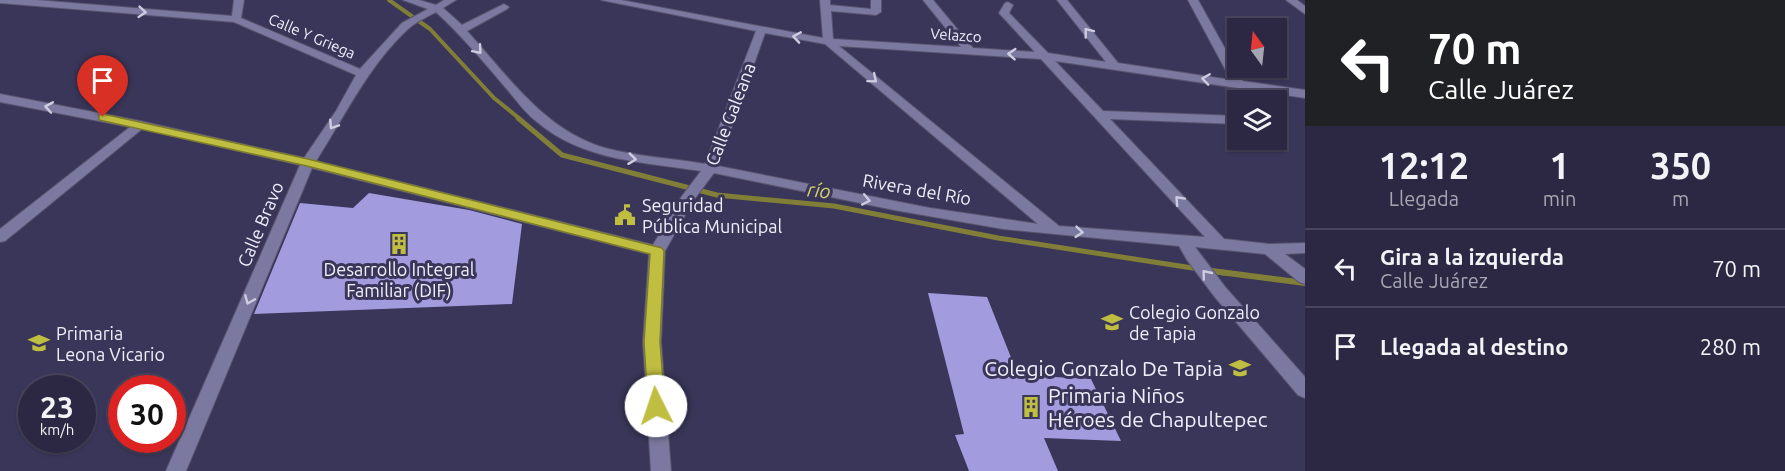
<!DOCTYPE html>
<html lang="es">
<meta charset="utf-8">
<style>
:root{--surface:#2c2843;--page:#34304a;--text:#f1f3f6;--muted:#a6a6b2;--line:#48445c}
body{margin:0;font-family:Ubuntu,sans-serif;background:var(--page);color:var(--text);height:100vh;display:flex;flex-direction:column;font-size:22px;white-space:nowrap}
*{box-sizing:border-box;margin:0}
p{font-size:20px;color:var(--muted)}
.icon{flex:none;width:33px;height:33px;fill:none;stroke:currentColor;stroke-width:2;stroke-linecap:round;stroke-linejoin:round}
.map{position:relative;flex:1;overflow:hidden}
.drawer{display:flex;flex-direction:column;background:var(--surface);width:480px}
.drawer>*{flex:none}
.banner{background:#202124;color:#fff;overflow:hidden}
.needle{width:39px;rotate:345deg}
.buttons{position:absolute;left:1227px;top:18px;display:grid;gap:12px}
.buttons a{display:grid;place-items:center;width:60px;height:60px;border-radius:0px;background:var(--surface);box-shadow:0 2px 4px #0004,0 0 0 2px var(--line);font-size:30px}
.speed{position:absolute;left:18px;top:375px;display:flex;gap:12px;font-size:30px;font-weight:700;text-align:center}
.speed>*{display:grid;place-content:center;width:78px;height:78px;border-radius:50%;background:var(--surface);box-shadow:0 2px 4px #0004,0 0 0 2px var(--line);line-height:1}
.speed small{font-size:15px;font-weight:400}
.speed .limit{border:9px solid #d22;background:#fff;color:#111}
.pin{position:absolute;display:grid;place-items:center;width:51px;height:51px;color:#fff;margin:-62px -26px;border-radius:50% 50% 50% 0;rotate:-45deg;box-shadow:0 0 6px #0007}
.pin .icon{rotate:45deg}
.me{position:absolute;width:66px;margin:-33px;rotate:356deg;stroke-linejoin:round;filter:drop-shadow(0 0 4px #0008)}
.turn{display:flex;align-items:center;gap:21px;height:126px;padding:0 24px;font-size:27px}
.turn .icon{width:78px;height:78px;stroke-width:2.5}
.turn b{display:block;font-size:42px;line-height:51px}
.eta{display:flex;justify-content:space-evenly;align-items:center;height:102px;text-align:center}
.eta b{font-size:36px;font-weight:700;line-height:42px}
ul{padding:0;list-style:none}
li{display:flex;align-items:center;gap:18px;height:78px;padding:0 24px;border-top:2px solid var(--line)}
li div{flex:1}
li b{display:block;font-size:22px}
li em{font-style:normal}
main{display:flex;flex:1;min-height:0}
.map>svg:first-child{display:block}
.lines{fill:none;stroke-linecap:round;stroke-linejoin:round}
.stream-far2{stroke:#817f37;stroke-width:4}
.stream-far1{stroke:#817f37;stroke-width:5}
.stream{stroke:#817f37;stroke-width:6}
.building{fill:#a29cde}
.minor-casing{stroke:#58546f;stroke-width:2}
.minor{fill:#7c79a0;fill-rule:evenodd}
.oneway{stroke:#cdcce0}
.route{fill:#c0be40;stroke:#7d7c2a;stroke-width:1.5}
.labels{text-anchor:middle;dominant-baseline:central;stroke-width:6;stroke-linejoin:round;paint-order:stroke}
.far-street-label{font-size:15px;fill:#f0effc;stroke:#3a3659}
.street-label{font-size:18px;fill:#f0effc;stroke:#3a3659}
.poi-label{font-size:18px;fill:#f0effc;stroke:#3a3659;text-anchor:start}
.water-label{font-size:20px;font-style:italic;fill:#d1d06b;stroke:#3a3659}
.near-poi-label{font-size:21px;fill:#f0effc;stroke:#3a3659;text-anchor:end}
</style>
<main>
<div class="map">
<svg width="1305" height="471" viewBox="0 0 1305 471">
<rect width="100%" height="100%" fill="#3a3659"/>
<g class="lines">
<polyline class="stream-far2" points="389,0 430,29 494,98 520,119"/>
<g class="stream-far1">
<polyline points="518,118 562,155 717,195 834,206 998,238 1199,269"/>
<polyline points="1208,271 1224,273"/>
</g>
<polyline class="stream" points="1212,271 1305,283"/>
</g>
<g class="building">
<polygon points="369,193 469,210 522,224 512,304 254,314 300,203 353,208"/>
<polygon points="928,293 987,297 1018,375 1091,379 1121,441 1044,438 1058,471 969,471 955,435 964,434"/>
</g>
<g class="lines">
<defs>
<g id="minor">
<path d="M0 0H36L232 16 234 0H244L241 18 360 69 402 23 428 9 403 0H419L436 5 444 0H456L443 8 462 25 504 4 509 7 507 9 467 31C508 76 544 130 605 148 638 157 672 158 705 164L756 31 601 0H621L823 38 820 0H830V5L871 9V0H881V12L876 15 831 11 833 39 961 47 923 0H933L973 48 1035 52 999 13 1005 3 1008 2 1013 5 1009 13 1048 53 1106 62 1057 0H1067L1118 63 1231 80 1188 0H1198L1243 81 1305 90V98L1055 61 1103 111 1238 116V124L1110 119 1224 239 1269 244 1305 243V253L1285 254 1305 269V284L1299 282 1265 254 1195 247 1226 288 1305 377V398L1298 395 1214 296 1187 260 1179 246 1003 229 894 210 714 173 693 201 665 251 661 342 671 471H651L643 342 649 254 312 168 186 471H166L300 165 142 129 5 241 0 242V229L130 127 0 102V94L140 121 304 158 336 111 356 75 234 22 0 3ZM436 12C461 35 483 61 505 87 515 98 524 112 536 121 582 161 644 162 701 171L682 196 653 245 316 161C345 116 368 66 408 29 416 22 427 17 436 12ZM765 33 825 44 1038 224 930 208 718 166ZM839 46 1041 59 1205 237 1059 226Z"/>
<polygon points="1286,0 1297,0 1305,6 1305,14"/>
</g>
</defs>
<use href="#minor" class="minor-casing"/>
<use href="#minor" class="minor"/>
</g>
<defs><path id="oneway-chevron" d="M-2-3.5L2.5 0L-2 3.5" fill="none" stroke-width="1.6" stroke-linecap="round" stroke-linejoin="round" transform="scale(1.5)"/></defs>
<g class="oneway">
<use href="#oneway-chevron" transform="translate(142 12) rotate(5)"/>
<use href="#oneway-chevron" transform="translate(1088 32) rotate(-128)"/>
<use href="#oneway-chevron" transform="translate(797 37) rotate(-171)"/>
<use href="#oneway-chevron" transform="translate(478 50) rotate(49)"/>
<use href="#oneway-chevron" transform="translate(1012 54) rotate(-176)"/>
<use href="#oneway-chevron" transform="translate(873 79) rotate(40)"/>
<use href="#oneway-chevron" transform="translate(1206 79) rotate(-172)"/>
<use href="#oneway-chevron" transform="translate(49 107) rotate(-170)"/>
<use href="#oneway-chevron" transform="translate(333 125) rotate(123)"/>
<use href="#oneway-chevron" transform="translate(632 159) rotate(7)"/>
<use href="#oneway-chevron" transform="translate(866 200) rotate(11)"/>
<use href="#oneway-chevron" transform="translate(1179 200) rotate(-133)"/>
<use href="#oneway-chevron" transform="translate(1079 232) rotate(5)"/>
<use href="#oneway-chevron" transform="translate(1206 274) rotate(-129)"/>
<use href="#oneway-chevron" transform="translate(249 300) rotate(113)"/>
</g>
<polygon class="route" points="103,114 308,159 662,248 664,251 660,342 665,406 662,411 656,414 650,411 648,406 644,342 650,254 307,166 99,120 99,115"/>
<defs>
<symbol id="civic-bare" viewBox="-9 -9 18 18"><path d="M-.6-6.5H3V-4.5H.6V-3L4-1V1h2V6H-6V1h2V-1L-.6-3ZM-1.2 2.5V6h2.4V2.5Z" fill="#c0be40" stroke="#3a3659" stroke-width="2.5" paint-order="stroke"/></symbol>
<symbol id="building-bare" viewBox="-9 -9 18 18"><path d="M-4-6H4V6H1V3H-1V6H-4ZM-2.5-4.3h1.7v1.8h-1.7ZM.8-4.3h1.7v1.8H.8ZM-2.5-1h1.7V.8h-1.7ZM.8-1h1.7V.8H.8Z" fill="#c0be40" stroke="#3a3659" stroke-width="2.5" paint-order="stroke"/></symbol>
<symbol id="school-bare" viewBox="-9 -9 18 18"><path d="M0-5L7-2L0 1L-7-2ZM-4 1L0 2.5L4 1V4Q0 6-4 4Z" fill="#c0be40" stroke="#3a3659" stroke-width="2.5" paint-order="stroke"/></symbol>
</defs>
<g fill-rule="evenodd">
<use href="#civic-bare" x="610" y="200" width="30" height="30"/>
<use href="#building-bare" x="384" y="229" width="30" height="30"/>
<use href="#school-bare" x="1097" y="307" width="30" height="30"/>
<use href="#school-bare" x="24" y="328" width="30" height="30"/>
<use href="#school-bare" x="1225" y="353" width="30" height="30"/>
<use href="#building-bare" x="1016" y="392" width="30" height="30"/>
</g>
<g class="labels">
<g class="far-street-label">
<text transform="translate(956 35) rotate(4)">Velazco</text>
<text transform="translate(312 36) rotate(23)">Calle Y Griega</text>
</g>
<g class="street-label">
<text transform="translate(730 114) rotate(-69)">Calle Galeana</text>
<text transform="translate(917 189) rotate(10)">Rivera del Río</text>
<text transform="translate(260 224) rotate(-67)">Calle Bravo</text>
</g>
<g class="poi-label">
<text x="642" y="205">Seguridad<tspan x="642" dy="21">Pública Municipal</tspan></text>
<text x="399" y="269" text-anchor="middle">Desarrollo Integral<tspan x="399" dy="21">Familiar (DIF)</tspan></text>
<text x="1129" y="312">Colegio Gonzalo<tspan x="1129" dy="21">de Tapia</tspan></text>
<text x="56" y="333">Primaria<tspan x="56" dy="21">Leona Vicario</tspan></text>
</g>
<g class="water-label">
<text transform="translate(819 190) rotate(6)">río</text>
</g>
<g class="near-poi-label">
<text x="1223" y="368">Colegio Gonzalo De Tapia</text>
<text x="1048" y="395" text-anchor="start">Primaria Niños<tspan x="1048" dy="24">Héroes de Chapultepec</tspan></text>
</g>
</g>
</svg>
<div class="buttons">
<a><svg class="needle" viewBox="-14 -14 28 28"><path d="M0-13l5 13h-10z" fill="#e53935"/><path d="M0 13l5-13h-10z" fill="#a6a6b2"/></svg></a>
<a><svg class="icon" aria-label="layers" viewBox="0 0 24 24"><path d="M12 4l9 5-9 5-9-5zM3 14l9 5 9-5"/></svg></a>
</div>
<div class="speed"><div>23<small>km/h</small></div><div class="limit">30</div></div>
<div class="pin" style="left:103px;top:117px;background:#d93025"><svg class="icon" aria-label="arrive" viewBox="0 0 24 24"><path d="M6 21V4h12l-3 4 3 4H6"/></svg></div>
<svg class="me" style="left:656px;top:406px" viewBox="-20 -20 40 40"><circle r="19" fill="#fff"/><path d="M0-13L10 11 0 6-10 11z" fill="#c0be40"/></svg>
</div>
<section class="drawer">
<div class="banner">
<div class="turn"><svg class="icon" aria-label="left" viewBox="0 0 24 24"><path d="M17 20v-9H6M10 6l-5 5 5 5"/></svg><div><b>70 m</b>Calle Juárez</div></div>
</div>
<div class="eta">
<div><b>12:12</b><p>Llegada</p></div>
<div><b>1</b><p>min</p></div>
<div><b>350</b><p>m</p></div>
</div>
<ul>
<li><svg class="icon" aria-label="left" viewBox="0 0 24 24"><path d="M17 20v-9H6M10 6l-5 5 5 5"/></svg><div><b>Gira a la izquierda</b><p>Calle Juárez</p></div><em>70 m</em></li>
<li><svg class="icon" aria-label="arrive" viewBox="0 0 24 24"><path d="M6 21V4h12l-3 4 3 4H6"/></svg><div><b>Llegada al destino</b></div><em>280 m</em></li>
</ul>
</section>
</main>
